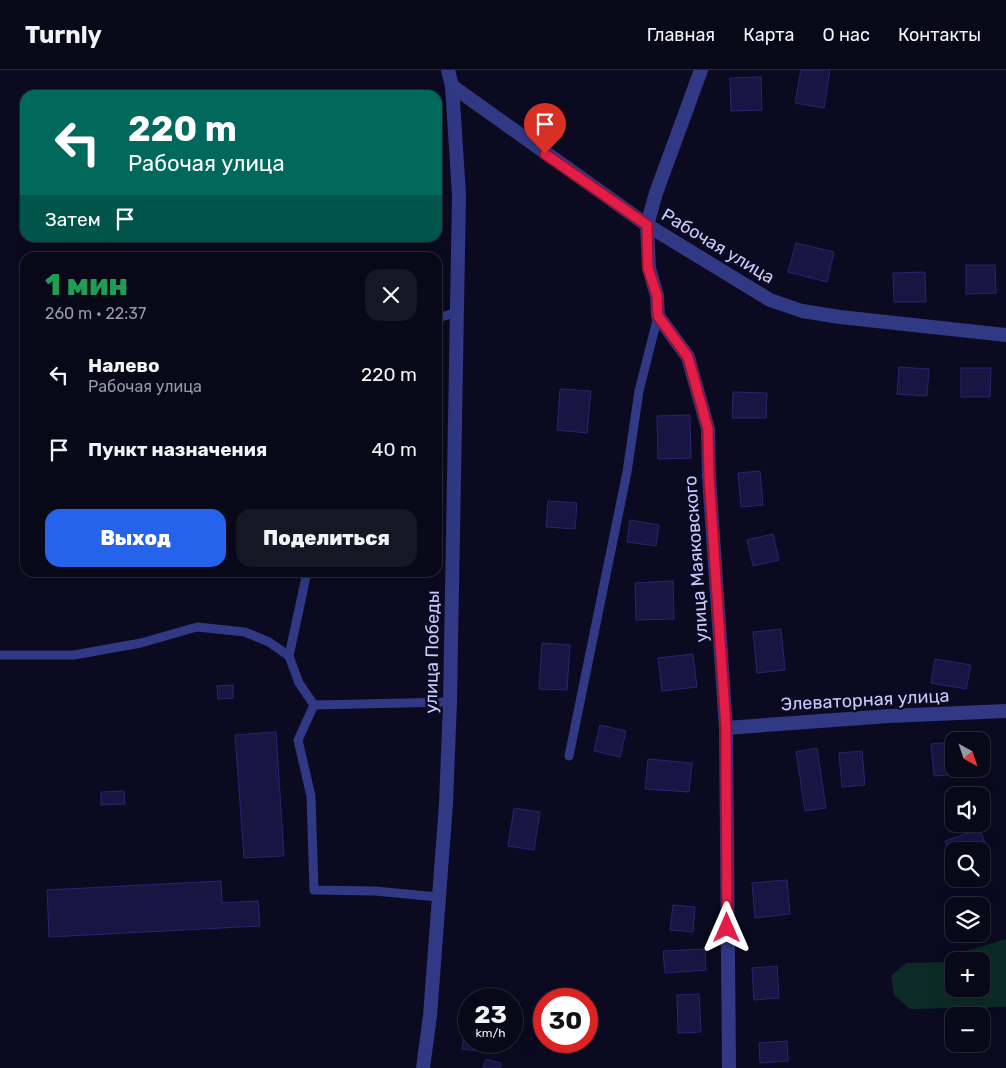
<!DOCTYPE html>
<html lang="ru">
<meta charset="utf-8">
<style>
:root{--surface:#080818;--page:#161625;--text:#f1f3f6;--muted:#989aa2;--line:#292937;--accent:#2563eb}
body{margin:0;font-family:Rubik,sans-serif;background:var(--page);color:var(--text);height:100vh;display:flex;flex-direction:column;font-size:19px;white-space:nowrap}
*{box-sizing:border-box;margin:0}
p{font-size:16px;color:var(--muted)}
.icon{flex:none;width:28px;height:28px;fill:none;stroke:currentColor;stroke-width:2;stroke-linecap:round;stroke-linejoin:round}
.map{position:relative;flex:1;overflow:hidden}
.details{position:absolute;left:20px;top:182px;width:422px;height:325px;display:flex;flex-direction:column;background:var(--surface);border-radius:15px;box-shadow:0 5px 20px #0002,0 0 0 1px var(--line)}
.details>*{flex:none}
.banner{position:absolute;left:20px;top:20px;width:422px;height:152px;border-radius:15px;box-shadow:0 5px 20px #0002,0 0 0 1px var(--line);background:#00695c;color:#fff;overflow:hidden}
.needle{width:32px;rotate:140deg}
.fabs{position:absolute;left:945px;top:662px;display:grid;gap:10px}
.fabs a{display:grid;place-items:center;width:45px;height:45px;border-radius:10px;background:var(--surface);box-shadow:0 5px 20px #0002,0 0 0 1px var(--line);font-size:25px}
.speed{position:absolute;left:458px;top:918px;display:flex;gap:10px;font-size:25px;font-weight:700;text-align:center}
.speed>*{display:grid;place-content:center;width:65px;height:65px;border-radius:50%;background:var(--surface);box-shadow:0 5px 20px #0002,0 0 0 1px var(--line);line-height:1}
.speed small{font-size:12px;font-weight:400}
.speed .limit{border:8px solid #d22;background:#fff;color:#111}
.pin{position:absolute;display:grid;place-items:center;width:42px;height:42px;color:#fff;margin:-51px -21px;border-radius:50% 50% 50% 0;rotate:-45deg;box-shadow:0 0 5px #0007}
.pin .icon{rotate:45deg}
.me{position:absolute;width:55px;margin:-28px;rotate:0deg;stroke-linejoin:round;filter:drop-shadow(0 0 4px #0008)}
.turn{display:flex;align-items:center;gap:18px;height:105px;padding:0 25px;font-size:22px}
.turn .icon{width:65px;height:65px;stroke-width:2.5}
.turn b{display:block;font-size:35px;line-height:42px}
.then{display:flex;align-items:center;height:48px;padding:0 25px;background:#0003;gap:10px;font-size:19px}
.round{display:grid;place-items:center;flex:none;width:52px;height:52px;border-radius:15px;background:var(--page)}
.headline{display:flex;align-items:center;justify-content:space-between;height:85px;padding:0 25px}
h1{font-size:30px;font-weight:800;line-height:38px;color:#1e9e55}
.button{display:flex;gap:10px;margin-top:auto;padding:10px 25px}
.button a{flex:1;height:58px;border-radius:15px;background:var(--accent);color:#fff;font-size:20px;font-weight:800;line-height:58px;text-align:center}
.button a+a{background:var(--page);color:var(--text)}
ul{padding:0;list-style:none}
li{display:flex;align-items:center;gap:15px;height:75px;padding:0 25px}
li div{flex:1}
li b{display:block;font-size:19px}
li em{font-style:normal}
header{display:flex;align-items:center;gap:30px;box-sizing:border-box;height:70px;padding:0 25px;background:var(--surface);border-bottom:1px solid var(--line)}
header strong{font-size:24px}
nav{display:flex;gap:28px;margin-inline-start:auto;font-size:18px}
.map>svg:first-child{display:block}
.green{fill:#0d2b26;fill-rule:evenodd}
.building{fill:#181543;stroke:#2a2471}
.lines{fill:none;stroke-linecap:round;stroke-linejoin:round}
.service{stroke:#313884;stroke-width:9}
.minor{stroke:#313884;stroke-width:14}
.tertiary{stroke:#313884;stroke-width:14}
.route-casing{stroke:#92132f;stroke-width:12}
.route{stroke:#e11d48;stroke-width:9}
.labels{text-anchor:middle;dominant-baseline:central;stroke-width:5;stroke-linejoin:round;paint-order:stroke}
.street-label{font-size:18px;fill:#c9caff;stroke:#0b0a20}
</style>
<header>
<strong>Turnly</strong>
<nav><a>Главная</a><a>Карта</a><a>О нас</a><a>Контакты</a></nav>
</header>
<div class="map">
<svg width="1006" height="998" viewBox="0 0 1006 998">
<rect width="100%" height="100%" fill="#0b0a20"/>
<path class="green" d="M1006 869V937L910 939 894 925 891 906 906 893 948 892 966 881ZM981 891V919H954V891Z"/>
<g class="building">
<polygon points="801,0 830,0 824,38 795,33"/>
<polygon points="761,7 762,40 731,41 730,8"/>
<polygon points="796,173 834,182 827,212 788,202"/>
<polygon points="966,195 995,195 996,223 966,224"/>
<polygon points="925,202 926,232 894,232 893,203"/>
<polygon points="899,297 929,299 927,326 897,324"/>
<polygon points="961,298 991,298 990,327 961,327"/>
<polygon points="560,319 591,321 587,363 557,360"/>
<polygon points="733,322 767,323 766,348 732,348"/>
<polygon points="690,345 691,388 658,389 657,346"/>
<polygon points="760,401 763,435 741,437 738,403"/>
<polygon points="548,431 577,433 575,459 546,457"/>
<polygon points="630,450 659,455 656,476 627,472"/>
<polygon points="773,464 779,490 753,496 747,470"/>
<polygon points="673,511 674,549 636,550 635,513"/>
<polygon points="781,559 785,600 757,603 753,562"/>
<polygon points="542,573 570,575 567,620 539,619"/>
<polygon points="693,584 697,617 662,621 658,588"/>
<polygon points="935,589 971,595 966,619 931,613"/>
<polygon points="233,615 233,628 218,629 217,616"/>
<polygon points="600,655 626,661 620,687 594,681"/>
<polygon points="276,662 284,786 244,788 235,665"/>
<polygon points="954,672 954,699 972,699 972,703 934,706 931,674"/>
<polygon points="817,678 826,738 805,741 796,682"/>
<polygon points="862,681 865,715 842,717 839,683"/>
<polygon points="648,689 692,693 689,722 645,719"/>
<polygon points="124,721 125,734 101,735 101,722"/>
<polygon points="514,738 540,742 534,780 508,776"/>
<polygon points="980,759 990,789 981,792 981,781 954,781 954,799 945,771"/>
<polygon points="787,810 790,844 755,848 752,813"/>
<polygon points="221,811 222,833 258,831 260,856 49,867 47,820"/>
<polygon points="673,835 695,837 693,862 670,860"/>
<polygon points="705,879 706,900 665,903 663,881"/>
<polygon points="777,896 779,928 754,930 752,898"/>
<polygon points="699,924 701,962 678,963 677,925"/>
<polygon points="465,958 469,958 469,971 479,971 478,981 462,979"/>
<polygon points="787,971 788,991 760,993 759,973"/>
<polygon points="486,989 501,993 500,998 483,998"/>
</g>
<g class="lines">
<g class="service">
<polyline points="438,248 457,242"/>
<polyline points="0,585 74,585 141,573 197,557 245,562 269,572 289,586 299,613 314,635 450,632"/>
<polyline points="289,586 307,502"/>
<polyline points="314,635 298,670 311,726 314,820 375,821 438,827"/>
<polyline points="569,686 627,402 639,321 658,246"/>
</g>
<g class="minor">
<polyline points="701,0 656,123 647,155 649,198 657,226 658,246 688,287 708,359 709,407 726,658 729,998"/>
<polyline points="452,16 647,155 770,230 802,241 840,247 1006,265"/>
<polyline points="726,658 889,646 1006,641"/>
</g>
<polyline class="tertiary" points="423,998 430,946 446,734 450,632 459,125 452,16 448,0"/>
</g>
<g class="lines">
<defs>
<polyline id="route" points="545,84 647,155 648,198 657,226 658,246 688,287 708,359 709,407 726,658 727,858"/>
</defs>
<use href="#route" class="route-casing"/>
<use href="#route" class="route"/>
</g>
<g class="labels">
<g class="street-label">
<text transform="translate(718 176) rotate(31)">Рабочая улица</text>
<text transform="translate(696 489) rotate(-94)">улица Маяковского</text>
<text transform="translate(432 582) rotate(-89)">улица Победы</text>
<text transform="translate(865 630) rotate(-3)">Элеваторная улица</text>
</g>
</g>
</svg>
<div class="fabs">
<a><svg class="needle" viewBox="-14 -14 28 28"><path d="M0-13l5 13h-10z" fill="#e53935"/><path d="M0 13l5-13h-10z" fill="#989aa2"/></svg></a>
<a><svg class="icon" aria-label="sound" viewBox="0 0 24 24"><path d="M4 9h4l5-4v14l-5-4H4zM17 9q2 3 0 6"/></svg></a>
<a><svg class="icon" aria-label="search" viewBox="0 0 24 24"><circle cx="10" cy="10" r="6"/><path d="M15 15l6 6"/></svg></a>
<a><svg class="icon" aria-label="layers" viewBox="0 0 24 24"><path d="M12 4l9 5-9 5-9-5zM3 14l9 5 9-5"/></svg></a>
<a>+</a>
<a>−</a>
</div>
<div class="speed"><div>23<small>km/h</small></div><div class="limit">30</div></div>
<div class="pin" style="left:545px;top:84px;background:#d93025"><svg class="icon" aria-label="arrive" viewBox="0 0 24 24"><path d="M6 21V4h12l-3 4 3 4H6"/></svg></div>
<svg class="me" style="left:727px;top:858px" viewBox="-20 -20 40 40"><path d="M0-17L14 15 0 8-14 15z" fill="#e11d48" stroke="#fff" stroke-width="4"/></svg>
<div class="banner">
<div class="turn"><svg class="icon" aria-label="left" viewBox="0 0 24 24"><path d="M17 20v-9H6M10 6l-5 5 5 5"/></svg><div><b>220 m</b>Рабочая улица</div></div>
<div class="then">Затем<svg class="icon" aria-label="arrive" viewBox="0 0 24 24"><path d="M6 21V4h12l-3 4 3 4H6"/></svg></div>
</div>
<section class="details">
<div class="headline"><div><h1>1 мин</h1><p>260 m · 22:37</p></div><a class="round"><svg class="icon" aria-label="close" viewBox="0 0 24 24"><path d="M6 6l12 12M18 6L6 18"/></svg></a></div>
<ul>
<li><svg class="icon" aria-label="left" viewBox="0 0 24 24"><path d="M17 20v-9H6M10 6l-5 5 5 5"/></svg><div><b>Налево</b><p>Рабочая улица</p></div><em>220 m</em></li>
<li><svg class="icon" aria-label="arrive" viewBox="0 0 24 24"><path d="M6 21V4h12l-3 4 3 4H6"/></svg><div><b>Пункт назначения</b></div><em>40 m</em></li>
</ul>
<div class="button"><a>Выход</a><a>Поделиться</a></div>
</section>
</div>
